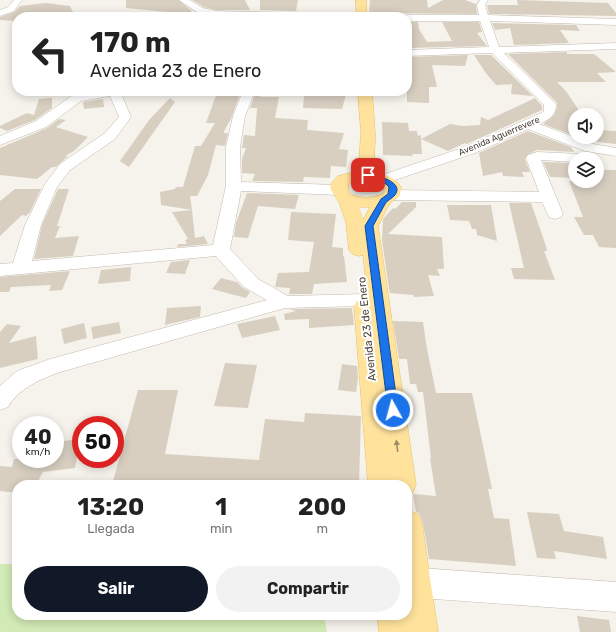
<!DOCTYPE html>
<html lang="es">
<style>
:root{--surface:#fff;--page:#f2f2f2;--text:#222;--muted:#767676;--accent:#111827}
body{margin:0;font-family:Rubik,sans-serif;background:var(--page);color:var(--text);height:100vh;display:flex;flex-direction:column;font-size:15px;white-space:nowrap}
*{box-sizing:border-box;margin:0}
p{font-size:13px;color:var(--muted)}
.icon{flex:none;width:22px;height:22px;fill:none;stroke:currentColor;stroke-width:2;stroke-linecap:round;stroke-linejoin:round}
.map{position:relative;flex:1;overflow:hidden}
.sheet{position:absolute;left:12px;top:480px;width:400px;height:140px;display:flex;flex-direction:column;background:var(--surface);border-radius:16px;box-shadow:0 2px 10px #0003}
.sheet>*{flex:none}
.hud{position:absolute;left:12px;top:12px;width:400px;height:84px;border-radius:16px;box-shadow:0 2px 10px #0003;background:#fff;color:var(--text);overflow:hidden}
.buttons{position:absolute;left:568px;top:108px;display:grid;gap:8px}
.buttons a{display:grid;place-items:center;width:36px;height:36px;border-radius:50%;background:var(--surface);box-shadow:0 2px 10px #0003;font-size:20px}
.speed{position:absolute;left:12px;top:416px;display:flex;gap:8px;font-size:20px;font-weight:700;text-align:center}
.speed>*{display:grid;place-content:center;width:52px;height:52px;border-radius:50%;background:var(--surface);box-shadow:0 2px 10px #0003;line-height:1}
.speed small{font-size:10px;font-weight:400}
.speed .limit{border:6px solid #d22;background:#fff;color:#111}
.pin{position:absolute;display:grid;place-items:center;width:34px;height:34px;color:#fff;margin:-17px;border-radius:8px;box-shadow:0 2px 6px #0006}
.me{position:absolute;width:44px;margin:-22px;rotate:353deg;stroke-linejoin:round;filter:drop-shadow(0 0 3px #0008)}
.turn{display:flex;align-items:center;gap:14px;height:84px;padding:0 12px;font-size:18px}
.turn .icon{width:52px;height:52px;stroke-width:2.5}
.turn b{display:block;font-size:28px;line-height:34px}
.eta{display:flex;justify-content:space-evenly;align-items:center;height:68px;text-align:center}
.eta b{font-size:24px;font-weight:700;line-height:28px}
.button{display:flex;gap:8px;margin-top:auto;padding:8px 12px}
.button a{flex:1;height:46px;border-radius:24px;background:var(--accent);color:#fff;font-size:16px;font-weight:700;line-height:46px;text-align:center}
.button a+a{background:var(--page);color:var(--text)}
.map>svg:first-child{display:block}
.green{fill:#d2eab5}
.building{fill:#d8cfc1}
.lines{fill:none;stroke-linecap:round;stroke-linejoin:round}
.minor-casing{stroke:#c2bbae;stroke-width:1}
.major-casing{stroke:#e6c16a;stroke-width:1}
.minor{fill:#fff;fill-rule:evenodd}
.major{fill:#ffe39c;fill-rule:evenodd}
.oneway{fill:#9c8c66}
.route{fill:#1a73e8;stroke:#114b97}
.labels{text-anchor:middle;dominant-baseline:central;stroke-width:4;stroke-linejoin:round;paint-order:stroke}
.far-street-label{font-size:9px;fill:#4b4439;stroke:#fff}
.street-label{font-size:11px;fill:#4b4439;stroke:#fff}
</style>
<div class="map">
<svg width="616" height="632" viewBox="0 0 616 632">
<rect width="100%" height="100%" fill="#f6f3ec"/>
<polygon class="green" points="0,564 17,564 17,615 324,615 327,632 0,632"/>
<g class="building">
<polygon points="126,0 178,0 192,11 187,14 126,8"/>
<polygon points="192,0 245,0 250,10 217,10 204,7"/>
<polygon points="260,0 298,0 296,11 260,10"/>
<polygon points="370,0 427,0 428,8 443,0 465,0 476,4 477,14 369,13"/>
<polygon points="517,0 608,3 616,13 616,16 489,14 487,5 518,5"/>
<polygon points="46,3 70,6 75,16 17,17 16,21 0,20 0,17 14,12 20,6"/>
<polygon points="407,22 418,22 419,29 427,42 452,41 442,22 479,22 482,32 477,33 487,46 407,48"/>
<polygon points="492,23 576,25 580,31 560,30 569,43 514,45 510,28 495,30"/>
<polygon points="567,52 567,54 594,54 616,72 597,73 606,82 557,82 566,91 582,115 575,115 575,136 543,124 554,115 557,108 557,103 508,54"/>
<polygon points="468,55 465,66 432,65 437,87 429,87 429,103 407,102 407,57"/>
<polygon points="474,55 491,55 533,96 511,94 512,84 496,85 485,72"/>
<polygon points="220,91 241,91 231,119 224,131 224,133 228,133 225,146 216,145 208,175 197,196 190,196 192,210 161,205 160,192 175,189 176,187 183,187 195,146 201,146 215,123 206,123 215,98"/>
<polygon points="256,91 265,91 260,97 279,97 275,118 308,120 307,130 344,133 339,149 348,150 346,167 331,166 330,178 304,177 303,182 252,181 255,174 242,173 242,159 246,148 242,148 244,135 255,136 257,108 250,108"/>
<polygon points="319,91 347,91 342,109 303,108 304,97 307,93 319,94"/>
<polygon points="52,98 52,108 35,120 7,131 0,128 0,126 27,113 34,115 39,99"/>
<polygon points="170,98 175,102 129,167 120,161 125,154 149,120"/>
<polygon points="535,98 542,106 542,110 467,144 465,143 448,151 421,139 422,154 412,154 413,156 383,155 382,122 408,123 409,131 417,131 418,136 421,135 421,139 450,124 463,126 480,125 481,117 488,120"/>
<polygon points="103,99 104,107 84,109 83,102"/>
<polygon points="59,119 66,120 56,127 88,137 74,151 65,156 68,156 56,167 52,167 37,179 0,175 0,148 47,128"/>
<polygon points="597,130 616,131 616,144 597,142"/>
<polygon points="528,131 571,147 574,152 537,150 528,154 525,159 530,172 522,172 524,177 503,176 502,172 483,176 479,153"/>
<polygon points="543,162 575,163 575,178 550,177"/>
<polygon points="597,170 616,170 616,248 599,247 593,235 584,235 574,217 583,217 569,181 597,181"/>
<polygon points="15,189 41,189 30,212 26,216 22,215 0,236 0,201"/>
<polygon points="58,189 69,189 57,226 60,226 55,238 79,236 73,256 34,259 42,225"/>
<polygon points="247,193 299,195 295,209 258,206 248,238 234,237 236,223"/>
<polygon points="402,202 416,202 416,207 388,234 442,237 444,269 437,269 440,276 428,275 434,296 414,297 413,295 390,293 389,289 382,240 383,219 393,208 395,209"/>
<polygon points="509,203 531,203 546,246 547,251 544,251 555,280 514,279 511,268 524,268"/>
<polygon points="447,205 491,205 497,241 477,235 476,229 472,229 469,221 450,220"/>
<polygon points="192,210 195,238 204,236 208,244 177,247 178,244 187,244 185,240 188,239 172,212"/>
<polygon points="291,212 336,214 332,247 343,248 343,256 344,256 347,282 314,284 312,294 289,294 290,288 275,287 278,273 309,272 314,242 288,240"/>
<polygon points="190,260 185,274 166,273 171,262"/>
<polygon points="131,267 130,281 98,284 101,270"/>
<polygon points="70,271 62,290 49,291 51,285 11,287 9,292 0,292 0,277"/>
<polygon points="221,278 237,282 243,288 250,292 246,298 212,289"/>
<polygon points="201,306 200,317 165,325 167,308"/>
<polygon points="352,308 354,325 309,328 309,319 285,320 284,314 296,311 289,309"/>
<polygon points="275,316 280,330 242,338 237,324"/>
<polygon points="393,321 423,322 427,349 436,393 472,393 492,489 488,489 494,518 509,519 516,566 429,559 423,524 419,513 416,512 413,495 414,494 436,496 430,458 431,458 423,392 418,392 416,384 410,384 407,359 399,359"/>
<polygon points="119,322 121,333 93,339 91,327"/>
<polygon points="84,323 87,338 64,344 61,329"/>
<polygon points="7,324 21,326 9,343 36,336 38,359 0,368 0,332"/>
<polygon points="225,363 257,365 248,408 214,406"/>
<polygon points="342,364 357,366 358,378 356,392 338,390"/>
<polygon points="138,390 178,390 165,454 259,460 265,419 304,422 305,413 361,416 359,485 112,485"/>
<polygon points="80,439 75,468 43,472 36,485 17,485 17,493 0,491 0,466 12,467 14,459 55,459 55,442"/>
<polygon points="527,512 559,514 564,531 603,537 607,559 554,551 556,559 537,558"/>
<polygon points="577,616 609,620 611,632 580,632"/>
</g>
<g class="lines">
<defs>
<g id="minor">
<polygon points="14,0 22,0 14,11 0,16 0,10 8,7"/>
<polygon points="179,0 189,0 203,8 217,11 325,14 330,17 217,17 197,12"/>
<path d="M480 0H488L485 5 488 15 616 19V25L490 21 499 47 616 43V49L504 53 556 104C556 116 549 119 539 124L593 144 616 148V156L585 151 528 129 475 153 389 182 384 184 379 182 376 179 379 176 465 147 541 113 544 111V105L492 53 407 56V50L489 47 480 21H407V17H403L407 15H479L477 5Z"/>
<path d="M98 91H120L131 117 115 139 70 170 57 187 41 225 32 261 213 245 226 186V147L233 116 243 91H255L245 116 240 147 241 182 339 185 344 187 347 190 344 193 339 195 241 191 230 249 258 279 288 296 365 294 372 296 375 300 372 304 365 306 285 308 57 373C39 380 18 389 8 407L0 410V386L17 371 50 359 267 300 244 287 216 256 0 276V264L13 263 25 225 45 184 60 164 105 133 119 117 110 96 81 101 46 127 0 145V136L36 121 73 95Z"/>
<polygon points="537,152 582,154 587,155 589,158 575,159 575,162 541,160 563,214 561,217 555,219 549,217 542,202 392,200 386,198 384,195 386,192 392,190 539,192 526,158 528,155"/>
<polygon points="407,567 616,582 616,612 407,597"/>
</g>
<g id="major">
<polygon points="356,0 366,0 367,17 357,17"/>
<path d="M358 91H372C373 104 374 118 375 132 376 143 372 159 377 169 381 175 394 176 401 187 400 203 395 196 389 205 385 211 382 219 378 226L416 485 412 494 407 496V485H368L354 306 357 301 368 300 363 255 359 256 352 254 349 250 346 222 339 202 331 190 330 185 338 176 362 170 359 162 361 133ZM364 180C372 180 379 183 384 188V193C373 199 359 199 349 193L348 185 354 181ZM359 207H370L363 220Z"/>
<polygon points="407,510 418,514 422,524 438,632 379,632 377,615 407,615"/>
</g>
</defs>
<use href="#minor" class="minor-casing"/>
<use href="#major" class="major-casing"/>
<use href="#minor" class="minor"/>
<use href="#major" class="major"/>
</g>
<defs><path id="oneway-solid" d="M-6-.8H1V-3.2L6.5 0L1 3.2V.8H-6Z"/></defs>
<use class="oneway" href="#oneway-solid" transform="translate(397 446) rotate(-97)"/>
<path class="route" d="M368 173C376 175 405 182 395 195 392 199 387 200 385 204 381 211 377 219 373 226L398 410 397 413 393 415 389 413 388 410 365 226 381 199 388 194 389 187C383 180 375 179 366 177V174Z"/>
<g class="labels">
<g class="far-street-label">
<text transform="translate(499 136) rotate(-23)">Avenida Aguerrevere</text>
</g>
<g class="street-label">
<text transform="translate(367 329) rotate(-96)">Avenida 23 de Enero</text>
</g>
</g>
</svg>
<div class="buttons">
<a><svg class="icon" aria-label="sound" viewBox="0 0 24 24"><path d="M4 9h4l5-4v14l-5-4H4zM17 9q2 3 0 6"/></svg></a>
<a><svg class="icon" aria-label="layers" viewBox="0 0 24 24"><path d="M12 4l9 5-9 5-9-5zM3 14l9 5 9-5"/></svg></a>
</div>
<div class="speed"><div>40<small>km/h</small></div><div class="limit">50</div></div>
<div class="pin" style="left:368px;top:175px;background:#d93025"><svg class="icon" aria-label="arrive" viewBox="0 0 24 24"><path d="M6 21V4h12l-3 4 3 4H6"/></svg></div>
<svg class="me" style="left:393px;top:410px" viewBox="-20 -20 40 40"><circle r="17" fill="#1a73e8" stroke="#fff" stroke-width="3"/><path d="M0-11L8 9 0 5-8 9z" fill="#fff"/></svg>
<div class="hud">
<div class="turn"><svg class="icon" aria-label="left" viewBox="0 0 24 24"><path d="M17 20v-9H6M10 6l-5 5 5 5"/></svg><div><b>170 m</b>Avenida 23 de Enero</div></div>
</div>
<section class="sheet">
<div class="eta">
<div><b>13:20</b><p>Llegada</p></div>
<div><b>1</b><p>min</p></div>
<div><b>200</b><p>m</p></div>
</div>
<div class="button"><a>Salir</a><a>Compartir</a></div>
</section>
</div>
